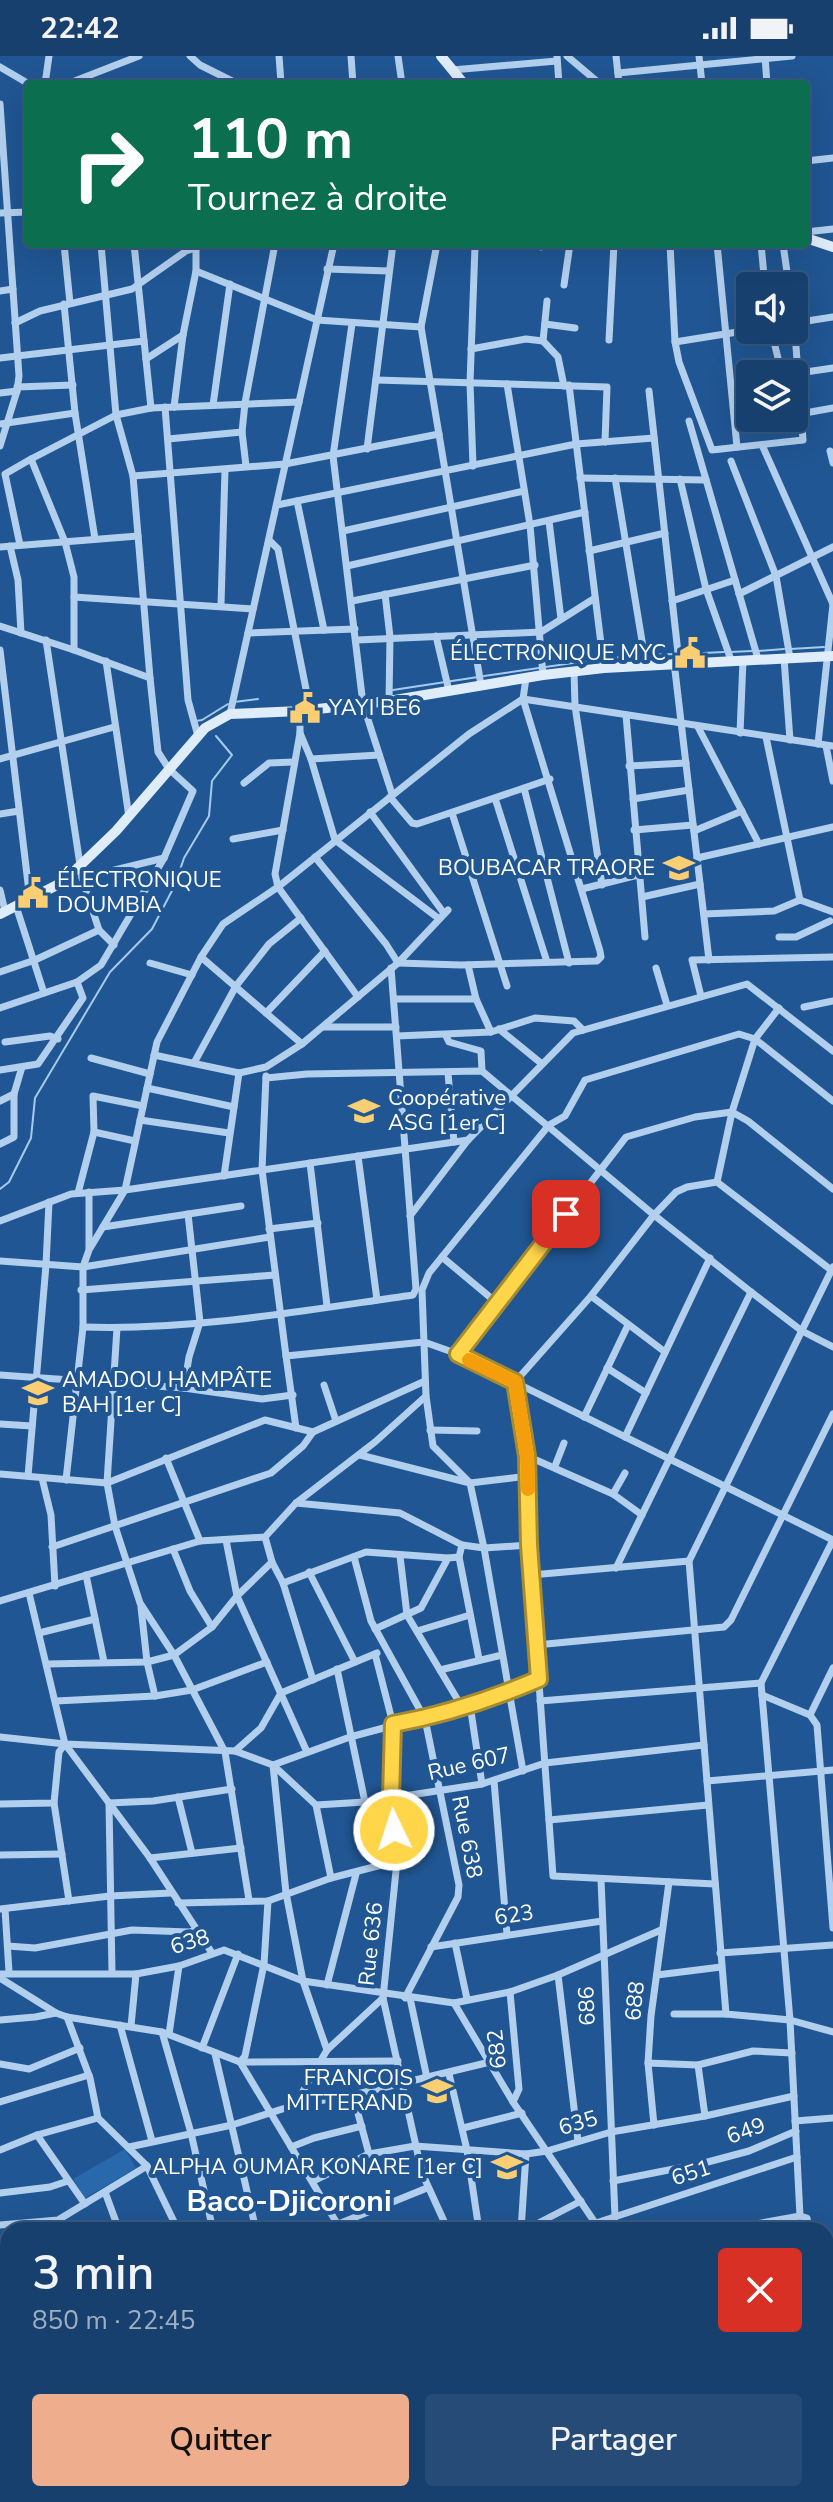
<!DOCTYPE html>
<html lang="fr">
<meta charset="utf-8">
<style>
:root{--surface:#18406e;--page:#254b76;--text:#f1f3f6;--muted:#9fafc2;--line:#365981;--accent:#eead8d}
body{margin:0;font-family:"Nunito Sans",sans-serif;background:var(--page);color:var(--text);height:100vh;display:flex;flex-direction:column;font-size:30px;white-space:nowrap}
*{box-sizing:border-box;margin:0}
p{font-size:26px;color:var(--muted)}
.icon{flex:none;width:44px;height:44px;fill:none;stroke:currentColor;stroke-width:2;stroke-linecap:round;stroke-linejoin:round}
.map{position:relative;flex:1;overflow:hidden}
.drawer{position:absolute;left:0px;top:2166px;width:834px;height:280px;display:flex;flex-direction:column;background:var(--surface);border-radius:24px 24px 0 0;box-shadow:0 8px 32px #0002,0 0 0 2px var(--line)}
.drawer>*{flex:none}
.top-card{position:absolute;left:24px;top:24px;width:786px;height:168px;border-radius:8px;box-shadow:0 8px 32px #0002,0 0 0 2px var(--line);background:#0b6e4f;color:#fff;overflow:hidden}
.buttons{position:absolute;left:736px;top:216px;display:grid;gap:16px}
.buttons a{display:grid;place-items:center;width:72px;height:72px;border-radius:8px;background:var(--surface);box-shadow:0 8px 32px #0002,0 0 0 2px var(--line);font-size:40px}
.pin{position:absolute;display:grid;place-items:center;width:68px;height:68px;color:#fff;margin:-34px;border-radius:16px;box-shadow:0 4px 12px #0006}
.me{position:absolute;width:88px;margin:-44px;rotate:356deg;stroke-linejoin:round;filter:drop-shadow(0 0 6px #0008)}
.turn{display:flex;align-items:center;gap:28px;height:168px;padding:0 32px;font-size:36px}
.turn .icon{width:104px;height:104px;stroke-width:2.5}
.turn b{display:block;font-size:56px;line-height:68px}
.round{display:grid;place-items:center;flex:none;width:84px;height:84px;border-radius:8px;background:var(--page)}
.headline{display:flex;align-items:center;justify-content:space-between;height:136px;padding:0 32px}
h1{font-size:48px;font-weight:600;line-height:60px}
.primary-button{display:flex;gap:16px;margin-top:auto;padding:16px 32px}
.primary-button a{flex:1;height:92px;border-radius:8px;background:var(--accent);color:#111;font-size:32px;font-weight:600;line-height:92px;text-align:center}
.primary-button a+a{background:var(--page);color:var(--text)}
.status{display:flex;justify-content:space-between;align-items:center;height:56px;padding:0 40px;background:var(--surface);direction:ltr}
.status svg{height:22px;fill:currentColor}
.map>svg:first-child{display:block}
.garden{fill:#2969ab}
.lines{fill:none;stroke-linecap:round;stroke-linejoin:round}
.stream{stroke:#a6cbef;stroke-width:2}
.street{stroke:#b2cfee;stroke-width:7}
.secondary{stroke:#dfecfa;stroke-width:10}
.primary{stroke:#f9fbff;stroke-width:11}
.route-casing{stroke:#a68a30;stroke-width:20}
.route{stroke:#ffd54a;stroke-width:14}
.slow{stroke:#f59e0b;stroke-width:14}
.labels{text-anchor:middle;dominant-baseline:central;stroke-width:8;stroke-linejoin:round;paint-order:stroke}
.poi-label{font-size:22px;fill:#fff;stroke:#205693;text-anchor:end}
.street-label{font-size:22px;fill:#fff;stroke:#205693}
.district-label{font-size:30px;font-weight:bold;fill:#fff;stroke:#205693}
</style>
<div class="status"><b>22:42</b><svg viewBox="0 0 49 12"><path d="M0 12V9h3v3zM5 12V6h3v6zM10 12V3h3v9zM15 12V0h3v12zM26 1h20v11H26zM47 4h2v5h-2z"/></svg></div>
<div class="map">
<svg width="833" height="2446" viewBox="0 0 833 2446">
<rect width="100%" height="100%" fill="#205693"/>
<polygon class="garden" points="125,2093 136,2112 85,2142 73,2123"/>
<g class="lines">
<g class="stream">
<polyline points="790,593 824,591"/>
<polyline points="758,595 784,593"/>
<polyline points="730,596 752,595"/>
<polyline points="682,598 724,596"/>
<polyline points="646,599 676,598"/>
<polyline points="607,602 640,600"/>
<polyline points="484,620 600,603"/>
<polyline points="393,634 478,621"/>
<polyline points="234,646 258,643"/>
<polyline points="196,665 202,664 228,648"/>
<polyline points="0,1133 9,1126 31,1082 35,1042 110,916 152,873 175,829 184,802 209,760 212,725 232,699 216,680"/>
</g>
<g class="street">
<polyline points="190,0 200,9 238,28"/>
<polyline points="279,0 281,27"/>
<polyline points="351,0 353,28"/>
<polyline points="398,0 402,28"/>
<polyline points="557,0 559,28"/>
<polyline points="567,0 600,28"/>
<polyline points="616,0 619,28"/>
<polyline points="699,0 702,28"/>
<polyline points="765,0 767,28"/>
<polyline points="0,11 29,28"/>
<polyline points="452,14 557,5"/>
<polyline points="618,17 792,0"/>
<polyline points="45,28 49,0"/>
<polyline points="67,28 139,0"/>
<polyline points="0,48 19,320 17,335 0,390"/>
<polyline points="806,105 833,102"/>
<polyline points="0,157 28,156"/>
<polyline points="806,176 833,173"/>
<polyline points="64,188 70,247"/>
<polyline points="101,188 116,359 151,352 299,346"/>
<polyline points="134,188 151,352"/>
<polyline points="437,188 421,271 481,629"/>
<polyline points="473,188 475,190 470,327 473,410"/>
<polyline points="670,188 675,286 679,306 712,394 803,384 794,264"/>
<polyline points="717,188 737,391"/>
<polyline points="761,188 765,230"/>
<polyline points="783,188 789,230"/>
<polyline points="475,190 524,190"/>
<polyline points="541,191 542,188"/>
<polyline points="327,213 389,215"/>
<polyline points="196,215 317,264 421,271"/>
<polyline points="564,229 570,188"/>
<polyline points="0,235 13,233"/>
<polyline points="64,248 75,357 95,483"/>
<polyline points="15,267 40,255 132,233 186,195 208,188"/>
<polyline points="794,267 833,261"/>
<polyline points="352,268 333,400 363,648 392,738"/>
<polyline points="545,268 575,272"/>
<polyline points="771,274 782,318"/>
<polyline points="609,284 614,188"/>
<polyline points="543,285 547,245"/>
<polyline points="675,286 750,274"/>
<polyline points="471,293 526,283 543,285 558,301 564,330"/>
<polyline points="0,302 144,285"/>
<polyline points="146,303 183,279"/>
<polyline points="799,317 833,312"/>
<polyline points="376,324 607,331 605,386"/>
<polyline points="507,328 530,469 543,619"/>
<polyline points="569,329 604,612"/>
<polyline points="17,331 73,329"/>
<polyline points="649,335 679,606"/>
<polyline points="0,337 17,335"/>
<polyline points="213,349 230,228"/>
<polyline points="165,351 188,644 198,680"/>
<polyline points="174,351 183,279 196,215 196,188"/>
<polyline points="734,356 750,357"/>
<polyline points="794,359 833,352"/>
<polyline points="689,365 758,603"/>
<polyline points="0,368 75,357"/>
<polyline points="168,383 242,376"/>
<polyline points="762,389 833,548"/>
<polyline points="367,393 393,188"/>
<polyline points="830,395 833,407"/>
<polyline points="31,403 116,359 133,420 150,622"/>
<polyline points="731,405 776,520 790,602"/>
<polyline points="246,410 242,376 245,347 275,188"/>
<polyline points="133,420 285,408 439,378"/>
<polyline points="580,422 706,424"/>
<polyline points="615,422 646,609"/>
<polyline points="680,423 706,533 731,604"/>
<polyline points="297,445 324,574"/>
<polyline points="277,449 576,388 654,382"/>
<polyline points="549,465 561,563"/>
<polyline points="343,475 524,435"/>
<polyline points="270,485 278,493 310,653"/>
<polyline points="20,489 5,418 31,403 65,486 74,521 74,594"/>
<polyline points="10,490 18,524 21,577"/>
<polyline points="0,491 138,480"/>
<polyline points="589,495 665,477"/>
<polyline points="347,510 585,456"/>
<polyline points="385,538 390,581 389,645"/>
<polyline points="739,538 833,491"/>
<polyline points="74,541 253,553"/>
<polyline points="352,545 535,509"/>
<polyline points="672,545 735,524"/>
<polyline points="221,549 225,414"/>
<polyline points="0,570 74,594 150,622 158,696 169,713 193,735 164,802 101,909 77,926 0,952"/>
<polyline points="248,577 355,573"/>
<polyline points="436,580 449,635"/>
<polyline points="46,584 82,822 99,874 114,889"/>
<polyline points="357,584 541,576 595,542"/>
<polyline points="0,594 30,844"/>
<polyline points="784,602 790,684"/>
<polyline points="106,605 129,761"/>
<polyline points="674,606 709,904"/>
<polyline points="574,615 575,650 602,829"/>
<polyline points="300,655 300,677 275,818 278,831 358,941"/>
<polyline points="230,658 334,188"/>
<polyline points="626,659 645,881"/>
<polyline points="698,671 759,788"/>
<polyline points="300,677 311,703 335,784 438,862"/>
<polyline points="740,677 743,604"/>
<polyline points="766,681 800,844"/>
<polyline points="818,688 833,548"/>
<polyline points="826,690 833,725"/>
<polyline points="0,703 114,671"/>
<polyline points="311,703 379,699"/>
<polyline points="629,710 686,707"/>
<polyline points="244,727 269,707 293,706"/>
<polyline points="524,732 550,723"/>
<polyline points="390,741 412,767 417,768 524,732 569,907"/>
<polyline points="495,742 547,906"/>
<polyline points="633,743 689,734"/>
<polyline points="370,756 443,856"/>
<polyline points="452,757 507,930"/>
<polyline points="0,758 19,755"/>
<polyline points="634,774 693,769"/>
<polyline points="694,775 742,755"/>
<polyline points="233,783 283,774"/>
<polyline points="315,801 386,888 398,907 461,909 597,905 601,901 600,895 523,643 526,622"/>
<polyline points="697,802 833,771"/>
<polyline points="82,822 164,802"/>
<polyline points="582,833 638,819"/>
<polyline points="0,834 5,855"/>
<polyline points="642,841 700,828"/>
<polyline points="16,850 44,937"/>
<polyline points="704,858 774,855 800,844 833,856"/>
<polyline points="779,881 796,881 830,865"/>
<polyline points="201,901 302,988"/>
<polyline points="150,907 192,919"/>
<polyline points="468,909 476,943 491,976"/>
<polyline points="656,912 667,949"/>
<polyline points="0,916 35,904 99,874"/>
<polyline points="701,940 692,904 833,901"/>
<polyline points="394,943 476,943"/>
<polyline points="804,951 833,945"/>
<polyline points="266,957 325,895"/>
<polyline points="324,971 396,971"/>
<polyline points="499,973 542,1008"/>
<polyline points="397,980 491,976 535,962 574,965 583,974"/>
<polyline points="446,980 449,986 481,995 482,1015"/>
<polyline points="5,986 50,980 58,983"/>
<polyline points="154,999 239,1017 266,1011 302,988 398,907 448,854"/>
<polyline points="91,1002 150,1018"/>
<polyline points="194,1007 236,930 269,888 301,862"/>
<polyline points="0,1014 38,1008 83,942 77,926"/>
<polyline points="448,1017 454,1086"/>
<polyline points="266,1020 262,1114 286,1300"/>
<polyline points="266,1022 307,1018 482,1015 654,1159 751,1236 802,1275 833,1291"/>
<polyline points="147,1032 234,1051"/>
<polyline points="0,1045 14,1038"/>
<polyline points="140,1064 229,1077"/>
<polyline points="94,1076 135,1085"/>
<polyline points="0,1088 14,1081 14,1038 22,1011"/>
<polyline points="358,1100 377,1244"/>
<polyline points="310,1107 327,1250"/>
<polyline points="224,1120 239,1017"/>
<polyline points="717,1126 732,1056 755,983 779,952"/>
<polyline points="78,1137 94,1076 93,1040 143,1050"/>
<polyline points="410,1160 468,1084 573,977 747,928 833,995"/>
<polyline points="0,1165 71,1138 125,1134 468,1084"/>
<polyline points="103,1171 241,1150"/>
<polyline points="269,1173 318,1167"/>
<polyline points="89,1192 89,1136"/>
<polyline points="442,1201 497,1247"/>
<polyline points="0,1205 83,1211 270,1181"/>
<polyline points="833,1211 689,1505 726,1958 790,1964 833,1976"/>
<polyline points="81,1234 275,1219"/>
<polyline points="591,1240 665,1296"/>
<path d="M83 1271C190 1275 307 1254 413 1239L416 1233 391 912"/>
<polyline points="117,1272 107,1427 115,1470 140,1547 174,1599 225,1696 249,1844"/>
<polyline points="458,1298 626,1081 695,1061 732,1056 748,1065 833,1133"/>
<polyline points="607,1312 646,1337"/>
<polyline points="0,1319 184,1332 262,1343 293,1339"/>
<polyline points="515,1326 527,1400 529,1489 553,1820 715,1828"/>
<polyline points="515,1326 591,1240 654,1159 676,1136 687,1131 717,1126 831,1214"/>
<polyline points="324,1329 336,1365"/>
<polyline points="184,1332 189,1301 200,1266 188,1158"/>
<polyline points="426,1340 433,1390 470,1427 528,1420"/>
<polyline points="584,1361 628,1269"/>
<polyline points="0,1368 32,1370"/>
<polyline points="296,1372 286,1300 424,1286 458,1298 833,1484"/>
<polyline points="430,1374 477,1375"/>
<polyline points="625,1381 710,1202"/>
<polyline points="360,1399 470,1427 484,1492 523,1715"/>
<polyline points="527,1400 613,1438 642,1459"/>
<polyline points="166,1402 200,1485"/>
<polyline points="555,1410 564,1387"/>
<polyline points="0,1418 107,1427 265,1364 313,1376 425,1325"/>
<polyline points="28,1420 46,1209 49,1146"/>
<polyline points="42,1422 51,1459 55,1530"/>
<polyline points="66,1424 83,1271 83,1211 89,1194 125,1134 157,986 201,901 223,868 278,831 469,678 523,643 833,690"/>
<polyline points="613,1438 625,1417"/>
<polyline points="296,1447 400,1457 462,1489 484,1492 529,1489"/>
<polyline points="265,1481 272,1506 283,1527 313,1624"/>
<polyline points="226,1484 237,1540 307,1696"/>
<polyline points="52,1491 271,1417 303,1390 313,1376"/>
<polyline points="173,1493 190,1535 212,1571"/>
<polyline points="400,1500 407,1559 462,1651"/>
<polyline points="354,1501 371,1565 425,1663 459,1829 458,1841 405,1942"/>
<polyline points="459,1501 479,1603"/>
<polyline points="616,1512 751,1236"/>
<polyline points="309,1516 355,1606"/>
<polyline points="86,1519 104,1606"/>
<polyline points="531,1519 689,1505"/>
<polyline points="283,1527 366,1496 448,1502"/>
<polyline points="29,1537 65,1688 150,1802 212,1897"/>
<polyline points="0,1545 200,1485 265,1481 296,1447 375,1386 426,1340 422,1234 429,1217 549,1069 565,1060 585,1024 739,978 755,983 833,1045"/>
<polyline points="141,1551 147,1606 155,1640"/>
<polyline points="375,1573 421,1552 448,1502 459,1501 462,1489"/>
<polyline points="417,1575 470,1559"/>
<polyline points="39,1577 95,1563"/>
<polyline points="536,1589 724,1571 731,1564 833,1358"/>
<polyline points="375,1598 393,1668 391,1742 397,1805 383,1942 422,2117 448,2174"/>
<polyline points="47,1608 147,1606 174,1599 212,1571 237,1540 272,1506"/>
<polyline points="337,1613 365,1746"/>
<polyline points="440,1614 502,1599"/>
<polyline points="762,1639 810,1659 817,1669 833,1872"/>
<polyline points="56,1645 155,1640 192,1634 267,1606"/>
<polyline points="540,1645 761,1627"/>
<polyline points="470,1649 482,1728"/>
<polyline points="810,1659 833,1612"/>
<polyline points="0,1681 65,1688 235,1695 273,1709 316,1749 365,1746 482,1728 545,1707 704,1689"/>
<polyline points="235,1695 261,1672 281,1637 377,1597"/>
<polyline points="273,1709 286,1837 303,1925 327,1994"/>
<polyline points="273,1709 350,1681 470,1649 539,1623"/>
<polyline points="494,1725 507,1878"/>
<polyline points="707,1725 833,1714"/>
<polyline points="178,1741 192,1797"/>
<polyline points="54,1747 69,1845"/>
<polyline points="0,1748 54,1747 59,1696 65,1688"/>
<polyline points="316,1749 331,1822"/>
<polyline points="549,1764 708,1749"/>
<polyline points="0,1799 62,1798"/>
<polyline points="150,1802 241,1792"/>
<polyline points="601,1823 615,2161"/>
<polyline points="268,1845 264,1908 245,2000 240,2006 341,2174"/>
<polyline points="178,1847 268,1845 331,1822 397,1805"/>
<polyline points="0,1853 110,1840 171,1837"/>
<polyline points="5,1853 9,1916"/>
<polyline points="455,1887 467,1943"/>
<polyline points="8,1890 35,1892 132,1874 189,1876 196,1874"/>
<polyline points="431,1891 602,1865"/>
<polyline points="720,1897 833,1889"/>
<polyline points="112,1917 109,1747 153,1745 232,1733"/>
<polyline points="0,1918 136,1918 179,1910 224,1894 303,1925 454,1947 510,1936 558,1919 661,1874"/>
<polyline points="558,1919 578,2085"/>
<polyline points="657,1919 721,1911"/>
<polyline points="0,1922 56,1957 67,1961 162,1976 240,2006 398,2005"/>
<polyline points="327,1929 356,1818"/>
<polyline points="510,1936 519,2033 513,2046"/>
<polyline points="410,1942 427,2022"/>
<polyline points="454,1947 513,2046 600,2174"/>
<polyline points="674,1958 726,1958"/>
<polyline points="0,1964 35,1961 56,1957"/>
<polyline points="120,1969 152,2085"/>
<polyline points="131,1970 136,1918"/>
<polyline points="162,1976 191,2077 213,2174"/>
<polyline points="169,1978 179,1910"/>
<polyline points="202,1992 238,1898"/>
<polyline points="215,1998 256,2174"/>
<polyline points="648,2007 698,2009 753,1995 792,1997"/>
<polyline points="0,2008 29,2013 80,1992"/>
<polyline points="698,2009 705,2060"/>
<polyline points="449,2018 467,2094 479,2174"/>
<polyline points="353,2039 369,2098"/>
<polyline points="0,2046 89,2019"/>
<polyline points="295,2049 327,1994 383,1942"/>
<polyline points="795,2065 833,2062"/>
<polyline points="654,2069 648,2007 651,1960 669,1826"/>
<polyline points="463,2072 522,2057"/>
<polyline points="37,2079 85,2148"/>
<polyline points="129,2091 232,2069 295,2049 353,2039 490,2006"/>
<polyline points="291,2091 314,2082 362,2070"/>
<polyline points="0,2094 37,2079 98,2062"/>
<polyline points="147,2110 178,2174"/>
<polyline points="313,2125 369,2098 415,2090 526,2098 547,2095 611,2076 705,2060 794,2040"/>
<polyline points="613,2125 704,2107 749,2095 796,2075"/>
<polyline points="105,2136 119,2174"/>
<polyline points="0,2137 50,2131 68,2125"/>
<polyline points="596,2167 797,2101"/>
<polyline points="0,2169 58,2164 147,2110 98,2062 90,2022 67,1961"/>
<polyline points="336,2169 427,2132"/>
<polyline points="521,2174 526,2098"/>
<polyline points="525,2174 581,2145"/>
<polyline points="723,2174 800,2160"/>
<polyline points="809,2174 807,2162 800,2160 790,1964 761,1627 833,1484"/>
<polyline points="0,2219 8,2217"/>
<polyline points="826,2231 826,2289"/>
<polyline points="0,2280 8,2278"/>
<polyline points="826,2305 833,2305"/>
<polyline points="0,2378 8,2384"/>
<polyline points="826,2386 833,2385"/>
<polyline points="92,2438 105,2446"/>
<polyline points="320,2438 321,2446"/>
<polyline points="451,2438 452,2446"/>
<polyline points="515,2438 516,2446"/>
<polyline points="663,2438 664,2446"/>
<polyline points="711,2438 712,2446"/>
<polyline points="25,2446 25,2438"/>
<polyline points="141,2446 147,2438"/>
</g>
<g class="secondary">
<polyline points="441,0 464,28"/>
<polyline points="806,182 833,191"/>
<polyline points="0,858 63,826 116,775 205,672 230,658 300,655 389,645 543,619 604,612 833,600"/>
</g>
<g class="primary">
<polyline points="0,2294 8,2300"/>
<polyline points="0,2305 8,2311"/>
<polyline points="193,2438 204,2446"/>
<polyline points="211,2438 223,2446"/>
</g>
</g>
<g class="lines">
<defs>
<path id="route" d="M394 1774 391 1742 393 1668C443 1659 492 1643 539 1623L529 1489 527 1400 515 1326 458 1298 566 1158"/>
</defs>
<use href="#route" class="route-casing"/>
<use href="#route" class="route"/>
<polyline class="slow" points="469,1304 515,1326 527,1400 528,1433"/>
</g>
<defs>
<symbol id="civic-bare" viewBox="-9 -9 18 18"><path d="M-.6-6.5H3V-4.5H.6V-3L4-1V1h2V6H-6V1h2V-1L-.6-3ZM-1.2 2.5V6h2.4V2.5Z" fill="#fbce73" stroke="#205693" stroke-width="2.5" paint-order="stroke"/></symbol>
<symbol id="school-bare" viewBox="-9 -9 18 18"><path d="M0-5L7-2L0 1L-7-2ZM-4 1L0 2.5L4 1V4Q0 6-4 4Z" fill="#fbce73" stroke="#205693" stroke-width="2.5" paint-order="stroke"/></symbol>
</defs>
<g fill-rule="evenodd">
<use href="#civic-bare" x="668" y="575" width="44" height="44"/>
<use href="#civic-bare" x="283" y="630" width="44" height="44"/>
<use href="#school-bare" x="657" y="790" width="44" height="44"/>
<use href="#civic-bare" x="11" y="815" width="44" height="44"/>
<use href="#school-bare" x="342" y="1033" width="44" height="44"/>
<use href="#school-bare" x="16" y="1315" width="44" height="44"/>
<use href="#school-bare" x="415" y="2013" width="44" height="44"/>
<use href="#school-bare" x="485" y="2089" width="44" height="44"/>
</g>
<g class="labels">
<g class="poi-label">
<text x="666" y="597">ÉLECTRONIQUE MYC</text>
<text x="329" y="652" text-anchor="start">YAYI BE6</text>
<text x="655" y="812">BOUBACAR TRAORE</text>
<text x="57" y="824" text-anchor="start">ÉLECTRONIQUE<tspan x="57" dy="25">DOUMBIA</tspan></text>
<text x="388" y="1042" text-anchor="start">Coopérative<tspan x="388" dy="25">ASG [1er C]</tspan></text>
<text x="62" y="1324" text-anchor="start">AMADOU HAMPÂTE<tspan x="62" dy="25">BAH [1er C]</tspan></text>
<text x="413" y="2022">FRANCOIS<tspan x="413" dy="25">MITTERAND</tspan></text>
<text x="483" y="2111">ALPHA OUMAR KONARE [1er C]</text>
</g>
<g class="street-label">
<text transform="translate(469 1708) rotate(-13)">Rue 607</text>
<text transform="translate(467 1781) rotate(79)">Rue 638</text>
<text transform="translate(514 1859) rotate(-9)">623</text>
<text transform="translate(190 1886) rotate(-17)">638</text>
<text transform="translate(371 1888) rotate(-84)">Rue 636</text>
<text transform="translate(635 1945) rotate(-84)">688</text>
<text transform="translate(587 1950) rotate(-92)">686</text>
<text transform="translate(497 1993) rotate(-96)">682</text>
<text transform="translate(578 2067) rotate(-16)">635</text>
<text transform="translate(746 2075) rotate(-20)">649</text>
<text transform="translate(691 2117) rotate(-18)">651</text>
</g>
<g class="district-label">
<text x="289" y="2145">Baco-Djicoroni</text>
</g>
</g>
</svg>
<div class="buttons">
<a><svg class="icon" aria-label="sound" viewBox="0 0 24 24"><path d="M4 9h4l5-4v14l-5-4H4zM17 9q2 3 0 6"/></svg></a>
<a><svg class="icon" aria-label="layers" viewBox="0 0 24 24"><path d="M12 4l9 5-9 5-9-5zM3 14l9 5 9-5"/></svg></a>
</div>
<div class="pin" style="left:566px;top:1158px;background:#d93025"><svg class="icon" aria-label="arrive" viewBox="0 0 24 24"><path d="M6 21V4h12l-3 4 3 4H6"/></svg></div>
<svg class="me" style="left:394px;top:1774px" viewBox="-20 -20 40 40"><circle r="17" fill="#ffd54a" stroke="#fff" stroke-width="3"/><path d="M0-11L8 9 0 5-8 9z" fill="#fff"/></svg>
<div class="top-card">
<div class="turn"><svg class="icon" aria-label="right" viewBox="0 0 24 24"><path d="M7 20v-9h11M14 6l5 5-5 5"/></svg><div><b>110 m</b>Tournez à droite</div></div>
</div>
<section class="drawer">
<div class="headline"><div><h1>3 min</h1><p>850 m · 22:45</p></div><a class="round" style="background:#d93025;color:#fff"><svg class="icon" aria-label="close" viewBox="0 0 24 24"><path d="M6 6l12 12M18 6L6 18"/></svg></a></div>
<div class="primary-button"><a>Quitter</a><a>Partager</a></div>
</section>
</div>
